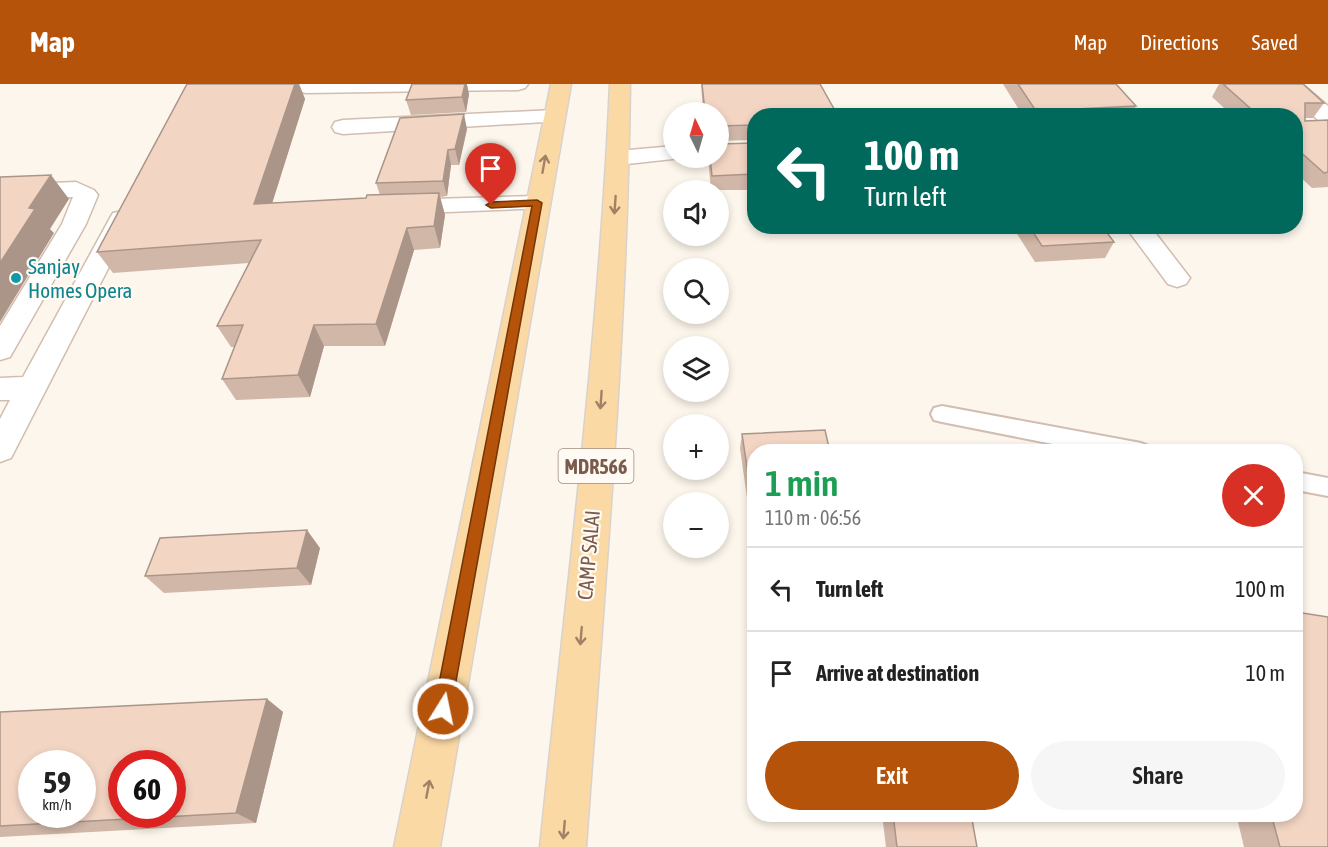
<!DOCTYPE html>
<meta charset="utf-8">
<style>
:root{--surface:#fff;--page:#f6f6f6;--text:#222;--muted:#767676;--line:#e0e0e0;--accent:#b45309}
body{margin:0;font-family:"Asap Condensed",sans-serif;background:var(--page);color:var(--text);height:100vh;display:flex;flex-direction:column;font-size:22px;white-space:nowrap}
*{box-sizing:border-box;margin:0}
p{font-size:20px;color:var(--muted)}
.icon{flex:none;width:33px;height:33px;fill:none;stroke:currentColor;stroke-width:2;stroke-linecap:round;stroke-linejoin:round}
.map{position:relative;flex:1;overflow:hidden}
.side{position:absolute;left:747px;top:360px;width:556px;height:378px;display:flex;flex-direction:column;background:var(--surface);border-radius:24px;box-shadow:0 3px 9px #0003}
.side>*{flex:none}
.guide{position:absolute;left:747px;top:24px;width:556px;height:126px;border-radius:24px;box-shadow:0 3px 9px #0003;background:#00695c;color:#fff;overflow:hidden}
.needle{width:39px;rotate:355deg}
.fabs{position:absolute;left:663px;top:18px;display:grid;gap:12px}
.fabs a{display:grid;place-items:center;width:66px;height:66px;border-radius:50%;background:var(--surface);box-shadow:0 3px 9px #0003;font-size:30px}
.speed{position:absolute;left:18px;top:666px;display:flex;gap:12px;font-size:30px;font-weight:700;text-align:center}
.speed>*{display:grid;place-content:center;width:78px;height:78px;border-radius:50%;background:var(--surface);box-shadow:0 3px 9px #0003;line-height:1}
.speed small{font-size:15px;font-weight:400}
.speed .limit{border:9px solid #d22;background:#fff;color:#111}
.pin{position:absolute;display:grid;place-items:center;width:51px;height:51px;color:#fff;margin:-62px -26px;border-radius:50% 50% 50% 0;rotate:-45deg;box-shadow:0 0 6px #0007}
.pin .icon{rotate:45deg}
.me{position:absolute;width:66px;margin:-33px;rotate:10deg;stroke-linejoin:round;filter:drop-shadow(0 0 4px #0008)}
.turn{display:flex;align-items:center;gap:21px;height:126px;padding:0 18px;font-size:27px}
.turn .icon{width:78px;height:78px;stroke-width:2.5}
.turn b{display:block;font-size:42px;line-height:51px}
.round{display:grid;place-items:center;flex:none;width:63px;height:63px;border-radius:32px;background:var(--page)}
.head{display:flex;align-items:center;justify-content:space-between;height:102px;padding:0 18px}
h1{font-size:36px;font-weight:600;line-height:45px;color:#1e9e55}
.cta{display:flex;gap:12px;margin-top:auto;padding:12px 18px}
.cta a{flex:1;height:69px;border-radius:36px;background:var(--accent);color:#fff;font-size:24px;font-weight:600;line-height:69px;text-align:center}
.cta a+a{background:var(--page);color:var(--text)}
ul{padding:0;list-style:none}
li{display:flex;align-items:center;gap:18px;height:84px;padding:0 18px;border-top:2px solid var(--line)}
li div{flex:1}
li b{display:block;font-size:22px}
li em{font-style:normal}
header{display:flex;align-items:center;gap:36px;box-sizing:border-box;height:84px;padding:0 30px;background:var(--accent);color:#fff}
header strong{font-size:28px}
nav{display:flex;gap:33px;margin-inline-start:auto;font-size:21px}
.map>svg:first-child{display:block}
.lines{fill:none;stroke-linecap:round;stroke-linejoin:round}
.service-casing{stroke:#d1beb0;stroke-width:4}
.minor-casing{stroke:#d1beb0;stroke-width:3}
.primary-casing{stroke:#dad1cd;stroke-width:3}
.service{fill:#fff;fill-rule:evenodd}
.minor{fill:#fff;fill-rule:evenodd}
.primary{fill:#fbd9a5;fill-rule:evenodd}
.wall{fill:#d1b7a8}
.shaded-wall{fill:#aa9588}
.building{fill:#f3d5c3;stroke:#aa9588;stroke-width:1.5;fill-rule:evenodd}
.oneway{stroke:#a18267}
.route{fill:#b45309;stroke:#753606;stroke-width:1.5}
.culture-dot{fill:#0f9aa8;stroke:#fffaf3;stroke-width:2}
.labels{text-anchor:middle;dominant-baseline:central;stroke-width:4.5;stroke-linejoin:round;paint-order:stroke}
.shield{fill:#fffaf3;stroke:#a28b7f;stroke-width:1.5}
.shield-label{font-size:20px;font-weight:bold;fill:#7a5c4d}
.culture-label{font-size:21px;fill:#0d838f;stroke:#fffaf3;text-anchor:start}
.street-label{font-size:21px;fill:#7a5c4d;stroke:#fffaf3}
</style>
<header>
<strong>Map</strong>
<nav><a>Map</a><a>Directions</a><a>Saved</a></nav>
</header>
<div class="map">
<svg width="1328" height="763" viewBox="0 0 1328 763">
<rect width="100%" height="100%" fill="#fdf6ec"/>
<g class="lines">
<defs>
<g id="service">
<polygon points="942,322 1141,359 1149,362 1152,368 1093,368 942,338 934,336 931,330 934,324"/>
<polygon points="1296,388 1328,394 1328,412 1296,406"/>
</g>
<g id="minor">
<polygon points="298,0 528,0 525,4 518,6 306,9 299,7 296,3"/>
<polygon points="1280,0 1302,0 1328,22 1328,39 1320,38"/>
<polygon points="554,26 562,27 565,32 562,37 343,50 335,48 332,43 335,38 343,36"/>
<polygon points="674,62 674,74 682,74 618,81 610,79 607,74 610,69 618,67"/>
<polygon points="76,98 94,106 98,111 86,140 10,273 0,276 0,242 62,140 73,113 0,115 0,101"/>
<polygon points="537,112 546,114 549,119 546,124 398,130 389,128 386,123 389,118 398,116"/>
<polygon points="122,127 131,129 134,134 11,374 0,378 0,335 10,316 0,316 0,294 23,293 110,134 113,129"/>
<polygon points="1125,142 1150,142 1190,194 1186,200 1177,203 1168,200"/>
</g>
<g id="primary">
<polygon points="551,0 571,0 440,763 394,763"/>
<path d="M610 0H630C627 255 604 509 586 763H540C566 509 599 255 610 0Z"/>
</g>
</defs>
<use href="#service" class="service-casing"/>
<use href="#minor" class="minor-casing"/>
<use href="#primary" class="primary-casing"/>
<use href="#service" class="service"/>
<use href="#minor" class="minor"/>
<use href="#primary" class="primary"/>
</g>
<g class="wall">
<polygon points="187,0 299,0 305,15 272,119 366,114 380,111 376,99 467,45 459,81 451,81 447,112 440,113 445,131 440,164 414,166 385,262 324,262 310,313 236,316 222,295 235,263 231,263 217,242 249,179 113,189 97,168"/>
<polygon points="701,0 820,0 754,32 754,56 718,57 718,28 703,28"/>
<polygon points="1003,0 1116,0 1136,22 1131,32 1023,32"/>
<polygon points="1219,0 1303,0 1324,19 1313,34 1305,34 1305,37 1328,36 1328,103 1312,104 1296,89 1296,32 1233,32 1212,13"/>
<polygon points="469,10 466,28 411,31 406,16"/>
<polygon points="754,59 754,106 711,106 708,74 718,74 719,60"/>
<polygon points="1012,142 1102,142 1114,158 1105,174 1035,178"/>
<polygon points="742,350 754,368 754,442 751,442 740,364"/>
<polygon points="320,464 311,501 164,509 145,492"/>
<polygon points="267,615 283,628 256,739 0,753 0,628"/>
<polygon points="882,730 971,730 977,763 886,763"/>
<polygon points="1236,730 1296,730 1328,763 1244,763"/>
</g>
<g class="shaded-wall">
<polygon points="295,0 299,0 305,15 265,142 254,120"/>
<polygon points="465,0 467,0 469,10 466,28 462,13"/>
<polygon points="464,30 467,45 459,81 455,65"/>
<polygon points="448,66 451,81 447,112 443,97"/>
<polygon points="51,91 69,115 50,145 54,149 0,238 0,179 29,124"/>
<polygon points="439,109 445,131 440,164 434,142"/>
<polygon points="407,144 414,166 385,262 376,240"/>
<polygon points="314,241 324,262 310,313 298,291"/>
<polygon points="307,446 320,464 311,501 297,484"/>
<polygon points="267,615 283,628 256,739 236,729"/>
</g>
<g class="building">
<polygon points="187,0 295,0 254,120 366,114 367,111 439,109 434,142 407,144 376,240 314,241 298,291 222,295 243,241 217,242 261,156 97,168"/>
<polygon points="412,0 465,0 462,13 406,16"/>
<polygon points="702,0 820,0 838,32 754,32 754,41 718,42 718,28 705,28"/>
<polygon points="1018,0 1116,0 1136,22 1036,27"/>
<polygon points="1223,0 1303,0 1324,19 1305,19 1305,37 1328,36 1328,88 1324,89 1296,64 1296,32 1259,32"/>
<polygon points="464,30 455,65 448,66 443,97 376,99 400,34"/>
<polygon points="754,59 754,90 712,92 710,74 718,74 718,60"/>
<polygon points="51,91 29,124 35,125 0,179 0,93"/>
<polygon points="1029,142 1102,142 1114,158 1042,162"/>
<polygon points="825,346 830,368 754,368 754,429 742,350"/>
<polygon points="307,446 297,484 145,492 160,454"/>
<polygon points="1296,528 1328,533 1328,763 1280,763 1271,730 1296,730"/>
<path d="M267 615 236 729 0 742V628ZM32 680H82V730H32ZM122 680H172V730H122Z"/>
<polygon points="893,730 971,730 977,763 897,763"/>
</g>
<defs><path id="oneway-shaft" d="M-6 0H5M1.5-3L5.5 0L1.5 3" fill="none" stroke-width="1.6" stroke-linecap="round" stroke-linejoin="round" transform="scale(1.5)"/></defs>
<g class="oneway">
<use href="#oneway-shaft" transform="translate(544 80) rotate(-80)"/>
<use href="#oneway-shaft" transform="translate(615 121) rotate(94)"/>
<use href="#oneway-shaft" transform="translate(601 316) rotate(94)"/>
<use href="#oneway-shaft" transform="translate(581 552) rotate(95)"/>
<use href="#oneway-shaft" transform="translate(428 705) rotate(-79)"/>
<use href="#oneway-shaft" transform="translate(564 746) rotate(95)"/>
</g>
<polygon class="route" points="537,116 542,119 451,625 449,631 443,634 437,631 434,625 532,122 491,124 486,121 491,118"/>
<circle class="culture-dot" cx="16" cy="194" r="6"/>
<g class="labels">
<rect class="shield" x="558.5" y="365" width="75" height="34" rx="4.5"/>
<g class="shield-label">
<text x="596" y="382">MDR566</text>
</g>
<g class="culture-label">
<text x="28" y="182">Sanjay<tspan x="28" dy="24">Homes Opera</tspan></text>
</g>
<g class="street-label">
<text transform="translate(588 471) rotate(-85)">CAMP SALAI</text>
</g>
</g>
</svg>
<div class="fabs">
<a><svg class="needle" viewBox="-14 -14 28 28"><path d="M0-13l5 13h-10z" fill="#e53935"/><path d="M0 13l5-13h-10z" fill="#767676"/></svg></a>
<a><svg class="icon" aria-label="sound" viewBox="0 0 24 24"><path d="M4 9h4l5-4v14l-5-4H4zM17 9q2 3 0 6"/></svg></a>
<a><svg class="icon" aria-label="search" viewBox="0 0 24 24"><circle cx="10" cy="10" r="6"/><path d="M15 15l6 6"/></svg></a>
<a><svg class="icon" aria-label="layers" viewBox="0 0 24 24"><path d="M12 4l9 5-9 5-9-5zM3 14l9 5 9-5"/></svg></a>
<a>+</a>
<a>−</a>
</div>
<div class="speed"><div>59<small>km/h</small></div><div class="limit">60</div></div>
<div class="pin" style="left:491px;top:121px;background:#d93025"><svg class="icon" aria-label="arrive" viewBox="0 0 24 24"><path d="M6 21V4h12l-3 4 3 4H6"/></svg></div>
<svg class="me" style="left:443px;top:625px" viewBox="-20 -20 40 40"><circle r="17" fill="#b45309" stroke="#fff" stroke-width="3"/><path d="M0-11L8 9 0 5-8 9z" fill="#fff"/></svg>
<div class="guide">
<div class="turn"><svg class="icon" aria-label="left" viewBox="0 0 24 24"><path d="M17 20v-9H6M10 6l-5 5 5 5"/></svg><div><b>100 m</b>Turn left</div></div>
</div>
<section class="side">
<div class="head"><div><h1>1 min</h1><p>110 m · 06:56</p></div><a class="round" style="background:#d93025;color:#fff"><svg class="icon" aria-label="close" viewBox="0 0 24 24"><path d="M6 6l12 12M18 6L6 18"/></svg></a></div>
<ul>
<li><svg class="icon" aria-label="left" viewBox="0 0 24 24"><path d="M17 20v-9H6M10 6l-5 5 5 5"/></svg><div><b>Turn left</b></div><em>100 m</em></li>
<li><svg class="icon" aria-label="arrive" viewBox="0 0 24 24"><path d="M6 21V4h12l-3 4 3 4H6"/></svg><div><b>Arrive at destination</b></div><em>10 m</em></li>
</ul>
<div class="cta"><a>Exit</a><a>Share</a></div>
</section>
</div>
